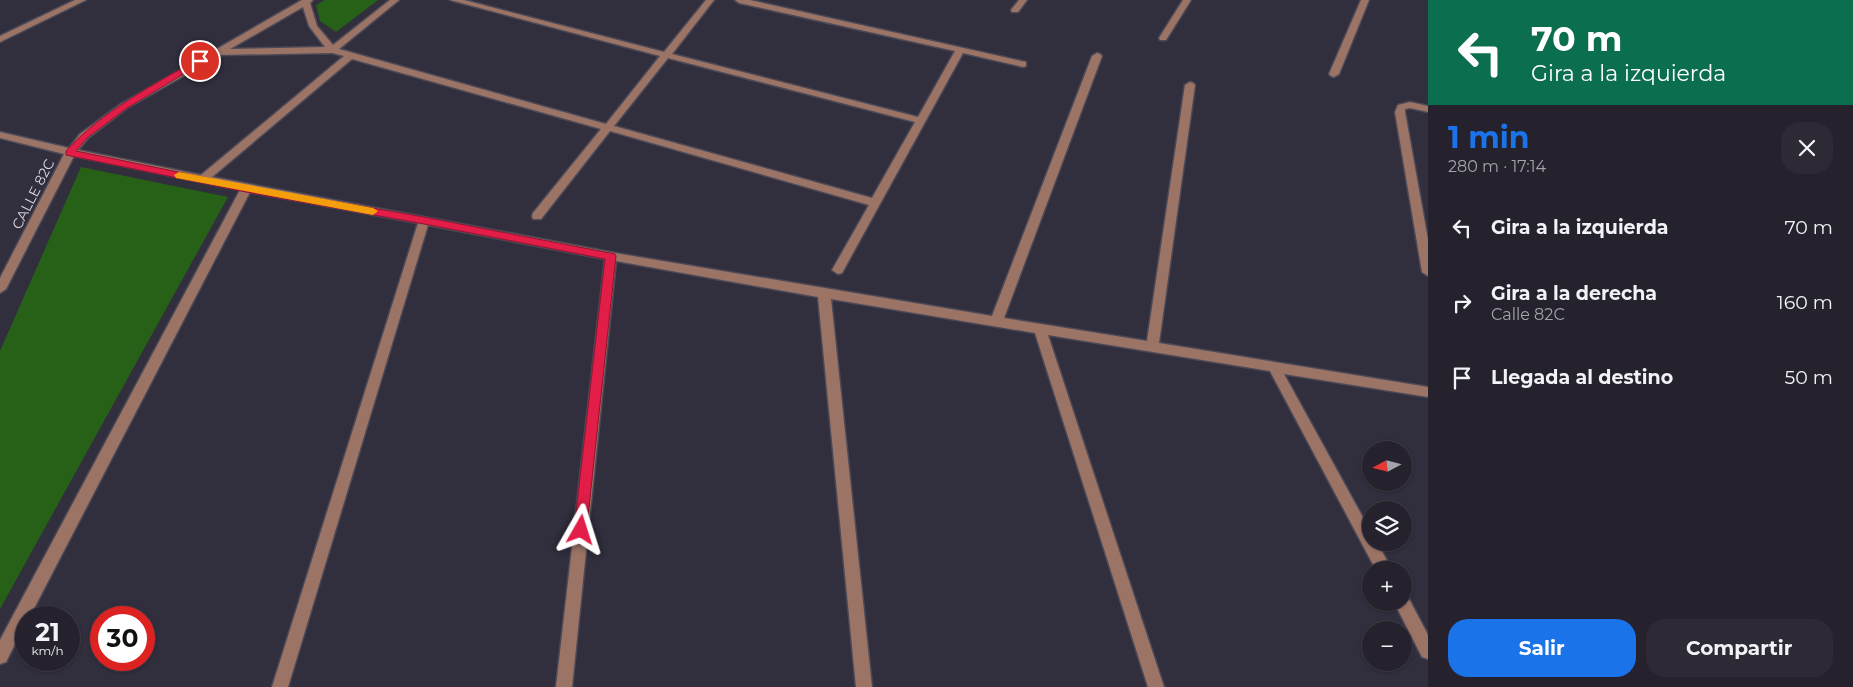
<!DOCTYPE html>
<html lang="es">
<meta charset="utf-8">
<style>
:root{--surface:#25222e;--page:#2d2a36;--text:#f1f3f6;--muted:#a3a4aa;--line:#423f4a;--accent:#1a73e8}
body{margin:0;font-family:Montserrat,sans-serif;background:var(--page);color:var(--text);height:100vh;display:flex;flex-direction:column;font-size:19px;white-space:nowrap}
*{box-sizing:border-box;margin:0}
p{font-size:16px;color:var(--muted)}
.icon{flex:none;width:28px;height:28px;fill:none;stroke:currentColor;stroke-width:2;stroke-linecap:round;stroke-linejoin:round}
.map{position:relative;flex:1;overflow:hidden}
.details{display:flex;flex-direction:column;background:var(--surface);width:425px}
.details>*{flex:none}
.hud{background:#0b6e4f;color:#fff;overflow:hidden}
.needle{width:32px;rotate:263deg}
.buttons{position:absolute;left:1362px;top:441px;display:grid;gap:10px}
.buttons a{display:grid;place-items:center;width:50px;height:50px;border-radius:50%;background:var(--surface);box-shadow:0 1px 4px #0004,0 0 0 1px var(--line);font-size:25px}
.speed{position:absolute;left:15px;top:606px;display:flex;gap:10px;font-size:25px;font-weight:700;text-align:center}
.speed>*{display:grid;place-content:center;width:65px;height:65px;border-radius:50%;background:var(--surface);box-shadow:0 1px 4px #0004,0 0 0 1px var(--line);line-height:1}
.speed small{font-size:12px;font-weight:400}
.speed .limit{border:8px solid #d22;background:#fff;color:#111}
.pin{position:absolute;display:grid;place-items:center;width:42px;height:42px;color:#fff;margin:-21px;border:2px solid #fff;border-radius:50%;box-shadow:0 1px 5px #0007}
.me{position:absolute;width:55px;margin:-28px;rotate:6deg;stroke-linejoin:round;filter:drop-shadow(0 0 4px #0008)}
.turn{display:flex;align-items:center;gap:18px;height:105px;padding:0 20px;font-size:22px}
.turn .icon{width:65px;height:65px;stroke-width:2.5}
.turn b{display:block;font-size:35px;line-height:42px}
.round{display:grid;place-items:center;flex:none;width:52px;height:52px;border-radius:20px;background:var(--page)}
.summary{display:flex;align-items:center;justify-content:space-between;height:85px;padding:0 20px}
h1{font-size:30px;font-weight:700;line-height:38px;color:var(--accent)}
.button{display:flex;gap:10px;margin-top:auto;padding:10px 20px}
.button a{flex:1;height:58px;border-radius:20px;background:var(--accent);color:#fff;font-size:20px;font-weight:700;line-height:58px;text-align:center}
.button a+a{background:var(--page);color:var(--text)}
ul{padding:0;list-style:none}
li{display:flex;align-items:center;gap:15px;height:75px;padding:0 20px}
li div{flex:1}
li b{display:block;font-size:19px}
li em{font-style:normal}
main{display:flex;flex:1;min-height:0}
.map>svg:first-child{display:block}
.green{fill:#266117}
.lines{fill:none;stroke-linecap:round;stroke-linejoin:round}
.minor-casing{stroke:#4c4957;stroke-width:3}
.minor{fill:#9c7466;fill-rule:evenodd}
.route{fill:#e11d48;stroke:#92132f}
.slow{fill:#f59e0b}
.labels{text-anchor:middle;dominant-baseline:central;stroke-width:5;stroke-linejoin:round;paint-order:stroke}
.far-street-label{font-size:14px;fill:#dad8e2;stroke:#312e3d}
</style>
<main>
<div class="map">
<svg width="1428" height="687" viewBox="0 0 1428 687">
<rect width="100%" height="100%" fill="#312e3d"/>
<g class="green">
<polygon points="325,0 378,0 336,32 320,21 316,5"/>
<polygon points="81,167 228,197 0,609 0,351"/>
</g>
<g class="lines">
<defs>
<g id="minor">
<polygon points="75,0 86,0 0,42 0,36"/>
<path d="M302 0H313L310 3 317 26 333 45 390 0H399L339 49 606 124 660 56 450 0H464L664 52 706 0H714L672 54 918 117 955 51 739 3 735 0H750L1026 62V66L1023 67 963 53 842 273 838 274 832 270 869 205 610 131 541 219H533L532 216 533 213 601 129 352 59 212 177 615 253 992 316 1092 56 1097 53 1100 54 1102 56 1004 318 1147 341 1185 85 1190 82 1193 83 1195 85 1159 343 1428 387V397L1284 374 1371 532V542H1377L1392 570H1376L1270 371 1048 335 1164 687H1148L1035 333 831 299 872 687H856L818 297 616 261 572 687H556L605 259 428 225 288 687H272L418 223 250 192 29 618H26V622L6 662 0 664V640L240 190 74 156 6 289 0 293V278L64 154 0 138V132L69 148 80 134 121 104ZM303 7 309 26 325 47 230 49ZM332 53 344 56 201 175 78 150 88 138 127 108 220 55ZM668 58 915 122 872 198 614 126Z"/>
<polygon points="1019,0 1027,0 1018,12 1012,12 1011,10"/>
<polygon points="1183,0 1191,0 1166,40 1160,40 1159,38"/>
<polygon points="1361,0 1369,0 1339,74 1334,77 1331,76 1329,74"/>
<polygon points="1410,102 1428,106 1428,112 1410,108 1405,109 1405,112 1428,240 1428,276 1422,272 1395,112 1398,105"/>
<polygon points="1404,595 1408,597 1428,635 1428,659 1422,657 1394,602 1404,602"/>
</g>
</defs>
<use href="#minor" class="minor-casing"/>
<use href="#minor" class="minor"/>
</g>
<path class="route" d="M198 59 205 61 127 108 87 138 76 151 246 186 424 217 615 254 616 256 586 535 581 537 576 535 574 530 605 259 424 224 246 192 66 155V151C102 111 152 86 198 59Z"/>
<polygon class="slow" points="179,172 373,208 378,211 373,215 176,178 174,175"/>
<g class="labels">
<g class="far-street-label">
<text transform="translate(33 194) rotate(-63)">CALLE 82C</text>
</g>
</g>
</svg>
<div class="buttons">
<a><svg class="needle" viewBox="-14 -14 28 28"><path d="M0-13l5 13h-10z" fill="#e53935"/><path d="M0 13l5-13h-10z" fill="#a3a4aa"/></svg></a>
<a><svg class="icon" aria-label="layers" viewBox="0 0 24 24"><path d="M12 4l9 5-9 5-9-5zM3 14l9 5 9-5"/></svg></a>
<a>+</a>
<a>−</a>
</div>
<div class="speed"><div>21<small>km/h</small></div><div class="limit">30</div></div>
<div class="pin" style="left:200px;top:61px;background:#d93025"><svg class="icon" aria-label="arrive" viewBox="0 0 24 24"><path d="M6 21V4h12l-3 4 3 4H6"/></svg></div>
<svg class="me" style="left:581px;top:530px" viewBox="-20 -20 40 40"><path d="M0-17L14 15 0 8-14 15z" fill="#e11d48" stroke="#fff" stroke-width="4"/></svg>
</div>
<section class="details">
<div class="hud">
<div class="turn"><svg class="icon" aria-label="left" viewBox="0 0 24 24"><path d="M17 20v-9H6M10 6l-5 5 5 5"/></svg><div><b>70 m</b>Gira a la izquierda</div></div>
</div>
<div class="summary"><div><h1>1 min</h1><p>280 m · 17:14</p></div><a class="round"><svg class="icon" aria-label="close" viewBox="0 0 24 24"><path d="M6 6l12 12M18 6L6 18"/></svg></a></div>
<ul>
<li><svg class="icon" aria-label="left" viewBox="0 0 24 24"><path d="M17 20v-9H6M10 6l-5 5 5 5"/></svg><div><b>Gira a la izquierda</b></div><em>70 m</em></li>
<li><svg class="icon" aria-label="right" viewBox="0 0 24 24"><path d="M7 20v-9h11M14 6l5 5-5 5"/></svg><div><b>Gira a la derecha</b><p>Calle 82C</p></div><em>160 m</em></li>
<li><svg class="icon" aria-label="arrive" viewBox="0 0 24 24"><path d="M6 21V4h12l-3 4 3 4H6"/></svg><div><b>Llegada al destino</b></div><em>50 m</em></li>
</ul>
<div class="button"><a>Salir</a><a>Compartir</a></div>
</section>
</main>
